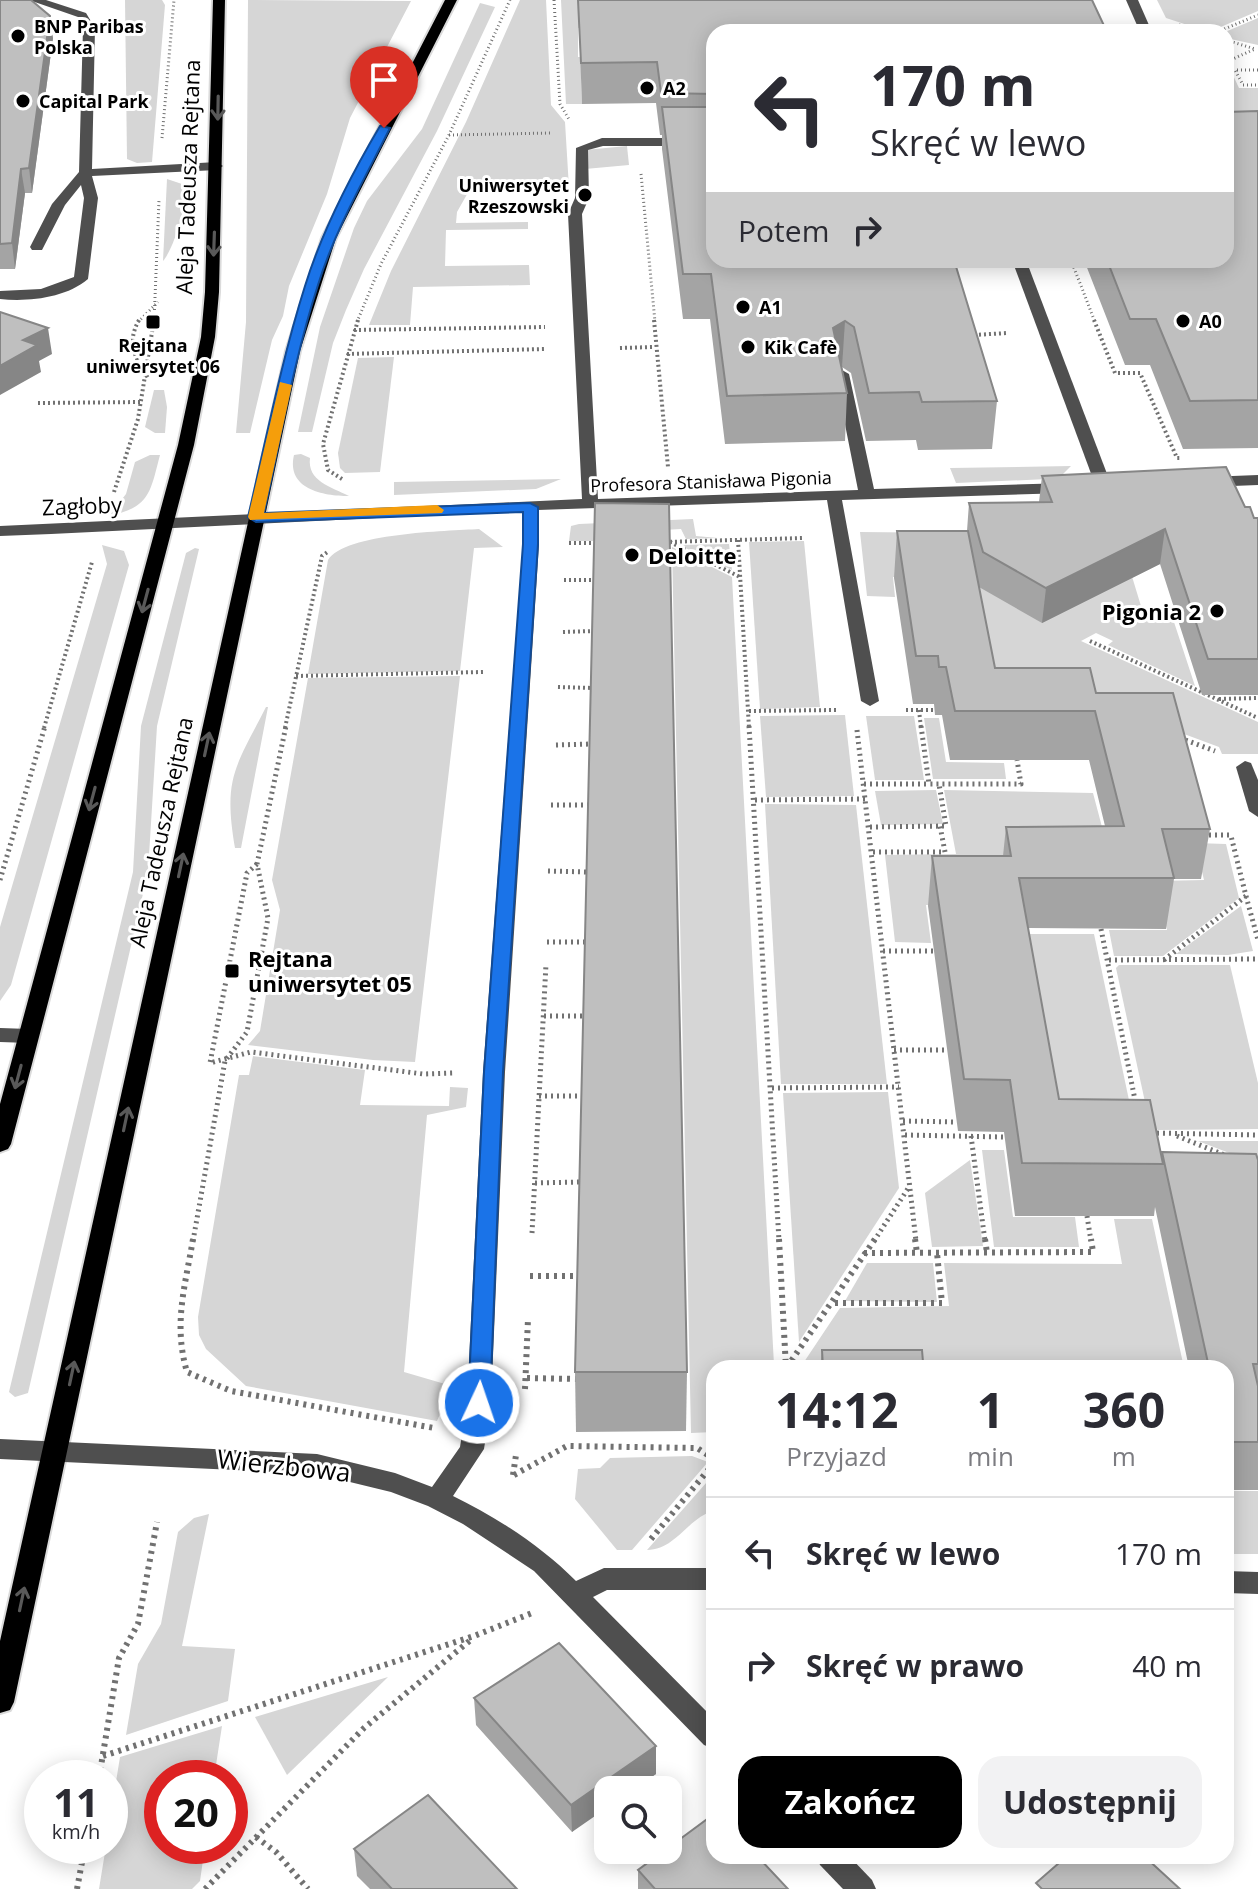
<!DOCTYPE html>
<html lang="pl">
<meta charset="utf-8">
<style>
:root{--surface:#fff;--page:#f2f2f3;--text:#2b2b33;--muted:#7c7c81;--line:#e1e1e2;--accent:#000}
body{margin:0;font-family:"Open Sans",sans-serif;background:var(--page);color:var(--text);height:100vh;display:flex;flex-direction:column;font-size:30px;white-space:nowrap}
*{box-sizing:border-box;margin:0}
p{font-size:26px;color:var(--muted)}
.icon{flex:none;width:44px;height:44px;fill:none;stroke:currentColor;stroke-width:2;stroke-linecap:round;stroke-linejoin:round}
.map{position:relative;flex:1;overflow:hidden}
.side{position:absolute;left:706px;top:1360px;width:528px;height:504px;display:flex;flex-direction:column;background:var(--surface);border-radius:24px;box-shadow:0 4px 20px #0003}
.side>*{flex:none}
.top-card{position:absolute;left:706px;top:24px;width:528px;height:244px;border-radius:24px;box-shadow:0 4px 20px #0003;background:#fff;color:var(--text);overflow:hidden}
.fabs{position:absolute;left:594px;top:1776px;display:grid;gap:16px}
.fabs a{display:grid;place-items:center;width:88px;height:88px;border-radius:16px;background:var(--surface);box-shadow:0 4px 20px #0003;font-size:40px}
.speed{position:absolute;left:24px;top:1760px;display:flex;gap:16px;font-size:40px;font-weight:700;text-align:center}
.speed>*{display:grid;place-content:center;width:104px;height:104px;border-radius:50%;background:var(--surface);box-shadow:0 4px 20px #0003;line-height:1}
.speed small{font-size:20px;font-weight:400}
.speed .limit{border:12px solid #d22;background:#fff;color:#111}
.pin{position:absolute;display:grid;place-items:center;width:68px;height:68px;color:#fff;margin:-82px -34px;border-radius:50% 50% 50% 0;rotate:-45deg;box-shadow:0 0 8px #0007}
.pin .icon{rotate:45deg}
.me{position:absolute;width:88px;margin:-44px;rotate:3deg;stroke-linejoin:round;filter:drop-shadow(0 0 6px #0008)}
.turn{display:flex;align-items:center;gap:28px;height:168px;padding:0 32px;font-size:36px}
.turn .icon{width:104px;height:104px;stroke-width:2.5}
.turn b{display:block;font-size:56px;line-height:68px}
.then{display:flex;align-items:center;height:76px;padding:0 32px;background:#0003;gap:16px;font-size:30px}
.eta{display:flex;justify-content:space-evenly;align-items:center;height:136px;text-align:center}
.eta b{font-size:48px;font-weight:700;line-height:56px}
.action{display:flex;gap:16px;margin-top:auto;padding:16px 32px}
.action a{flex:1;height:92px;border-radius:24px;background:var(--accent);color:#fff;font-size:32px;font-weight:700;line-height:92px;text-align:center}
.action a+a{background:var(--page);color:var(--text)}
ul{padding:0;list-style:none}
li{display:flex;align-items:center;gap:24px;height:112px;padding:0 32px;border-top:2px solid var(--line)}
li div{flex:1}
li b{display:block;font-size:30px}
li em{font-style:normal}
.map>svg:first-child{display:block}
.green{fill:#d6d6d6}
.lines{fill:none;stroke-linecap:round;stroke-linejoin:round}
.major-casing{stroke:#dbdbdb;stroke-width:4}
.path-far3{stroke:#717171;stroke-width:3;stroke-dasharray:1 3;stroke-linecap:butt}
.path-far2{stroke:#717171;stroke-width:4;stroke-dasharray:2 3;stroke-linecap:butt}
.path-far1{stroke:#717171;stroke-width:5;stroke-dasharray:2 4;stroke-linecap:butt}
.path{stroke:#717171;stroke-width:6;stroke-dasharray:3 5;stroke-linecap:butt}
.minor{fill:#4f4f4f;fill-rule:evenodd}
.major{fill:#000;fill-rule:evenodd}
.wall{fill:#a4a4a4}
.shaded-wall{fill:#868686}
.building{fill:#bfbfbf;stroke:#868686;stroke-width:2}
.oneway{stroke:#595959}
.route{fill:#1a73e8;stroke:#114b97;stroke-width:2}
.slow{fill:#f59e0b}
.poi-dot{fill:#000;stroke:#fff;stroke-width:3}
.labels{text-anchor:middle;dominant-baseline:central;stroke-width:6;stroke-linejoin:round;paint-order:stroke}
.far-poi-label{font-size:18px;font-weight:bold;fill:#000;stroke:#fff;text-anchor:start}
.far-street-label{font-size:18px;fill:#000;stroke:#fff}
.street-label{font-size:22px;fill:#000;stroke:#fff}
.poi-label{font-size:22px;font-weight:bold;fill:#000;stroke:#fff;text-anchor:start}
.near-street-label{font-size:26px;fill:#000;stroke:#fff}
</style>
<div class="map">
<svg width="1258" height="1889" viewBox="0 0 1258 1889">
<rect width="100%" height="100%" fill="#fff"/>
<g class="green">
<polygon points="125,0 162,0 165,5 152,162 137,163 127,159"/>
<polygon points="248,0 411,1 350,118 327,194 289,286 283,316 272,340 250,433 236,433 246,322"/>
<polygon points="520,0 546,0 551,105 565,122 569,188 470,189 457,212 456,223 528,222 528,229 446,230 445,266 529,265 530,285 413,287 410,325 369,325 391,271 466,122"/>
<polygon points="561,0 734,0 739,18 578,28 578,57 714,55 581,74 582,104 566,104"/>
<polygon points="1157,0 1258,0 1258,11 1209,32 1166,18"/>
<polygon points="480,3 495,7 437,131 364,269 346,310 333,343 312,432 298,432 320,327 354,228 367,201 422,129"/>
<polygon points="1258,18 1258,45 1226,38 1225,32"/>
<polygon points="1226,71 1231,71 1239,88 1258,88 1258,130 1226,130"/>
<polygon points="627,146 629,165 585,169 585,150"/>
<path d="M167 179 182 184C191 198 173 250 163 261Z"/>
<polygon points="394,357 380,472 345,473 340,468 338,453 358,358"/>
<polygon points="154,390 164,390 167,407 165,433 155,433 145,427"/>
<path d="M301 454 310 458C307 481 331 487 349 496 323 496 286 489 294 455Z"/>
<path d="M150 455H160C150 493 150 507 109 516L126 494 135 462Z"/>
<polygon points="1071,466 1061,476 1048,479 956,483 950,468"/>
<polygon points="561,479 536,489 394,495 394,482"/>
<polygon points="693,519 696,536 718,538 686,539 681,529 646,531 647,541 569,541 571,526 579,524"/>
<path d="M479 529 503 547 474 548 460 671 308 674 328 560C345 533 447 531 479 529Z"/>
<polygon points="860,532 963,533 1127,560 1144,616 1172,616 1195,686 1108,645 1113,641 1096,633 1081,641 1258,722 1258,754 1222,754 1219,747 1090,699 989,698 966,577 893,577 895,597 867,596"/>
<polygon points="804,541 820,707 760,709 749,542"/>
<polygon points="729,544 732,570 679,545"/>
<polygon points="102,545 124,551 129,565 11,985 0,1001 0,927 107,564"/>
<polygon points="672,547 732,577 774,1365 772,1368 714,1368 714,1432 691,1433"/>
<polygon points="195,548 199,549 157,726 148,872 28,1393 15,1397 9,1392 133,872 141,726 186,553"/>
<polygon points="460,676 415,1062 373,1060 248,1045 260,1031 280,910 272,880 308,678"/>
<path d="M266 707H268L241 848H235C223 778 235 768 266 707Z"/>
<polygon points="845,715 854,796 766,797 760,716"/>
<polygon points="866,716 914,716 924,780 875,780"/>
<polygon points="924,718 939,718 946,762 1004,763 1006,779 933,779"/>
<polygon points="936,790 943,824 881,825 875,791"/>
<polygon points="944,790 1093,793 1115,876 1003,905 926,905 931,943 895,942 885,855 956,854"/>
<polygon points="765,804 856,805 887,1084 781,1084"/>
<polygon points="1195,843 1226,844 1239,898 1163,956 1114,956 1109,930 1167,930 1156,881 1204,880"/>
<polygon points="1241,906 1253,951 1228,955 1176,954"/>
<polygon points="1017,934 1094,934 1134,1124 1051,1124"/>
<polygon points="1119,965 1230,965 1258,1083 1258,1129 1158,1130 1150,1125 1116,968"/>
<polygon points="253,1056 365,1070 360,1105 449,1106 450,1087 468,1088 466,1107 427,1115 404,1372 445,1384 443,1407 437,1421 246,1386 206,1349 199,1335 198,1317 239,1075 249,1075"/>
<polygon points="888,1092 899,1188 799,1342 783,1093"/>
<polygon points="1198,1141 1258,1141 1258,1164"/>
<polygon points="982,1150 1004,1150 1013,1217 1075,1217 1079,1247 994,1247"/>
<polygon points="970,1160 983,1246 932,1247 925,1193"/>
<polygon points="1114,1219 1152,1219 1184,1368 800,1368 840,1308 949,1306 944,1263 1122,1264"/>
<polygon points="867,1263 933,1263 937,1302 845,1301"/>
<polygon points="692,1456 708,1462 632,1550 617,1550 575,1499 578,1469 600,1468 610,1458"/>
<path d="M714 1474V1511C688 1517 676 1550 647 1550Z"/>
<rect x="1226" y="1491" width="32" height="63"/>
<polygon points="209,1514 182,1646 235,1649 228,1701 126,1735 138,1664 161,1624 178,1532 194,1518"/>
<polygon points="388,1677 287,1775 255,1717"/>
<polygon points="222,1726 214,1778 162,1778 162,1846 205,1846 200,1881 192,1889 99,1889 106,1846 110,1846 110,1819 120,1757"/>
</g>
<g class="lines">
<defs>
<g id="major">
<polygon points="213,0 225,0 219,292 215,337 194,445 11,1144 8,1149 0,1152 0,1104 178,445 201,337 205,292"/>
<polygon points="445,0 457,0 336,238 300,351 14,1702 10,1710 0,1713 0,1641 286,351 322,238"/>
</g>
</defs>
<use href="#major" class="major-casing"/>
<g class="path-far3">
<polyline points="554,0 560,104 570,121"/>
<polyline points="1179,25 1201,32"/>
<polyline points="1217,32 1258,15"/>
<polyline points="1226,40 1255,49 1226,62"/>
<polyline points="1258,70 1235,70 1243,85 1258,85"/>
<polyline points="449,135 552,133"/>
<polyline points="162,138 174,0"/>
<polyline points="641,174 655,322"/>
<polyline points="1071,260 1095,322"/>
<polyline points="138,322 158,302"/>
<polyline points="154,322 159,200"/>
<polyline points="357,322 381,264 449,135 510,0"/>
</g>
<g class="path-far2">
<path d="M139 320C126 344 135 357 148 378"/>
<polyline points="654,320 668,467"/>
<polyline points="1094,320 1115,373 1140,373 1177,458 1181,458"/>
<polyline points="354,330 545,327"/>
<polyline points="974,335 1008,333"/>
<polyline points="620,348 654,347"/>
<polyline points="347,354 546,349"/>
<polyline points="38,403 143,402"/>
<polyline points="342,479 328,470 323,444 358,320"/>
<polyline points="114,492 138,419 154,320"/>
<polyline points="738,540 749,728"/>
<polyline points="665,542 803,538"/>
<polyline points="670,542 740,577"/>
<polyline points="569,543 599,543"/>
<polyline points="564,580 595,580"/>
<polyline points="563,632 594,631"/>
<polyline points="1090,641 1258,718"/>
<polyline points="296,676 483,672"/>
<polyline points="558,687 593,688"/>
<polyline points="1219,699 1258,698"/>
<polyline points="906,710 934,710"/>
<polyline points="919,710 921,728"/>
<polyline points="749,711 836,710"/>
<polyline points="44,728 92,562"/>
<polyline points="285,728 322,556 329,551"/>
</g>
<g class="path-far1">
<polyline points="749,726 779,1241"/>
<polyline points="921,726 929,784 1021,784 1017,760"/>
<polyline points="857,730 916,1241"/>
<polyline points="1180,738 1215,751"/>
<polyline points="556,745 591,744"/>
<polyline points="864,784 929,784"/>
<polyline points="755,800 866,799"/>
<polyline points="551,805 590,805"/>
<polyline points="870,827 946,826 939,784"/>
<polyline points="1203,835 1231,835"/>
<polyline points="873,852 945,852 940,826"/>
<polyline points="257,864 247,873 210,1063 251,1052 423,1074 453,1073"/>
<polyline points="548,871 588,872"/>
<polyline points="0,880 45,726"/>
<polyline points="1246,896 1258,940"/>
<polyline points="1101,929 1136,1105"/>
<polyline points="547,942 587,942"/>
<polyline points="883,951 934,951"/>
<polyline points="1109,960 1258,959"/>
<polyline points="1164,960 1246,896 1231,836"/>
<polyline points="544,1016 585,1016"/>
<polyline points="894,1050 947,1050"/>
<polyline points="772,1088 899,1087"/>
<polyline points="539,1096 583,1096"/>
<polyline points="903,1121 957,1122"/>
<polyline points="1151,1133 1258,1135"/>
<polyline points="905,1135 1003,1137"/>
<polyline points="971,1136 985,1241"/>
<polyline points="1177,1136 1227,1156"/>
<polyline points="535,1183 581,1182"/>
<polyline points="1087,1216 1091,1241"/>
<polyline points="532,1233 546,964"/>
<polyline points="193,1241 225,1061 247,1032 268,918 257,864 286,726"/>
<polyline points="874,1241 909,1187"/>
</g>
<g class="path">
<path d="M193 1239C185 1287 173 1324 187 1372L231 1391 434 1428"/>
<polyline points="779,1239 786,1368"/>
<polyline points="915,1239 917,1253"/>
<polyline points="985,1239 987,1253"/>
<polyline points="864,1253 1093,1252 1091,1239"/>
<polyline points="530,1276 579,1276"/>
<polyline points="835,1303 942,1303 937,1253"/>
<polyline points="787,1367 875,1239"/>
<polyline points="527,1378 577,1379"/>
<polyline points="525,1389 528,1319"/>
<polyline points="513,1475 516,1455"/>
<polyline points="514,1475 567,1446 697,1448 714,1459"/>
<polyline points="651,1539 714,1463"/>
<polyline points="103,1756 474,1636 532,1613"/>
<polyline points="99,1778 119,1658 138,1624 157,1522"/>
<polyline points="256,1837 276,1852 308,1889"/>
<polyline points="77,1889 85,1846"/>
<polyline points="205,1889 364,1728 473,1638"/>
</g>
<g class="minor">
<path d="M29 0H46L86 13 95 28 92 169 217 162 223 166 217 170 92 176 98 198 88 279C66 298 28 302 0 299V291L41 289 74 277 84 198 81 185 65 205 42 250H32L30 247 52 204 79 172 83 28 78 17Z"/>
<polygon points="1126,0 1138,0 1152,32 1140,32"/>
<path d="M602 138H714V146H603L588 150 589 198 582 214 598 499 858 490 835 374 842 370 849 374 874 489 1067 483 1075 488 1067 493 842 500 879 701 870 706 861 701 827 500 538 510 539 544 505 1072 491 1403 484 1449 453 1496C498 1518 541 1546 576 1581L604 1568H714V1590H607L593 1597 714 1719V1749L704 1745 534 1571 463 1524 428 1506 391 1492 317 1474 0 1459V1439L317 1454 395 1473 432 1487 460 1447 467 1403 483 1072 523 544 522 511 51 534 0 536V526L582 499 568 214 575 198 576 148Z"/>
<polygon points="1012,260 1026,260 1112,487 1110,490 1098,490 1096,487"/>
<polygon points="1258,475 1258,485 1207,487 1199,482 1207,477"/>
<polygon points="1245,761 1251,763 1258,780 1258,817 1249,811 1236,767"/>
<polygon points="0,1028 29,1029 39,1036 29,1043 0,1042"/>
<polygon points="1226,1571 1258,1572 1258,1594 1226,1593"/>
<polygon points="816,1856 849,1856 872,1880 876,1889 843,1889 820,1865"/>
</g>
<use href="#major" class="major"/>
</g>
<g class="wall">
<polygon points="0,0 53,38 32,193 25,193 15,269 0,269"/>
<polygon points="578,0 714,32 714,260 954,260 997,401 992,449 918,450 916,440 866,441 851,373 842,367 847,393 845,441 725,444 710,319 683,319 662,149 662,135 660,135 656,103 582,104"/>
<polygon points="1258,111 1258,448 1183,449 1150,365 1125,365 1084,260 1226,260"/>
<polygon points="1042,476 1245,507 1254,518 1258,518 1258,695 1202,695 1160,564 1042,623 979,587 977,577 995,668 1096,693 1210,829 1201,879 1174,879 1166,929 1028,928 1059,1099 1161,1156 1162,1152 1258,1160 1258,1490 1226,1490 1226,1368 820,1368 822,1350 923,1362 1188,1363 1155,1207 1154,1216 1015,1216 1004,1132 958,1131 928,906 932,856 1003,856 1006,827 1105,826 1089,760 950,760 942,715 935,715 934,704 913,704 894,578 897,531 967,531 969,503 1039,502"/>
<polygon points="575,1372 687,1372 686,1431 576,1432"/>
<polygon points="474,1698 656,1774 632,1790 608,1790 572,1832 476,1725"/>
<polygon points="354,1849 517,1889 370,1889 357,1876"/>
<polygon points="638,1870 788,1889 638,1889"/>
</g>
<g class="shaded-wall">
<polygon points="50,16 53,38 32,193 29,168"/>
<polygon points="21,169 25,193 15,269 12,243"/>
<polygon points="845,321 842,367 833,328"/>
<polygon points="48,328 52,354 39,361 41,372 0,395 0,366 23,340"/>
<polygon points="1165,529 1160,564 1042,623 1046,588"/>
<polygon points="656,1746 656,1774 632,1790 608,1790 608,1807 572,1832 571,1805"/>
</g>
<g class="building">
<polygon points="0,0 31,0 50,16 29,168 21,169 12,243 0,244"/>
<polygon points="578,0 1092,0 1107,32 714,32 714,94 661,93 657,62 581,63"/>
<polygon points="662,107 714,107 714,260 954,260 997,401 922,402 919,392 869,393 854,327 845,321 833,328 847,393 727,396 711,274 683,274"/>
<polygon points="1258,111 1258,400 1190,401 1156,319 1130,319 1107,260 1226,260 1226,112"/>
<polygon points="0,312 48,328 23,340 37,345 0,366"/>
<polygon points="1226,467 1245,507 1250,507 1254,518 1258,518 1258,659 1208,659 1165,529 1046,588 983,552 969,503 1052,502 1042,476"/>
<polygon points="595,503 669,504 687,1372 575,1372"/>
<polygon points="897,531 968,531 995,668 1090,668 1096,693 1173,693 1210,829 1162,829 1174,878 1019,878 1059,1099 1150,1100 1163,1164 1022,1163 1010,1080 964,1079 932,856 1011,856 1006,827 1124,826 1095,711 955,711 946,667 939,667 938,656 916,656"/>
<polygon points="1162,1152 1256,1154 1258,1160 1258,1364 1253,1364 1258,1386 1258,1442 1226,1442 1226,1368 823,1368 822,1350 922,1350 923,1362 1208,1363"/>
<polygon points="559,1643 656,1746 571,1805 474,1698"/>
<polygon points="428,1795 517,1889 392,1889 354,1849"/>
<polygon points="714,1814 714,1856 757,1856 788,1889 655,1889 638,1870 665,1850 668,1850 668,1848"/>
<polygon points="1067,1856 1144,1856 1180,1889 1042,1889 1036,1883"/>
</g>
<defs><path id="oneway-shaft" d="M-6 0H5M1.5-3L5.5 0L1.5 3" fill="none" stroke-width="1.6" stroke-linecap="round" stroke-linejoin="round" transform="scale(2)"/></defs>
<g class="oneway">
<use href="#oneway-shaft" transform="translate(218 108) rotate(91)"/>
<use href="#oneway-shaft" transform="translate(214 244) rotate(92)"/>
<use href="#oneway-shaft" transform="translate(145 601) rotate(105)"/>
<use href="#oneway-shaft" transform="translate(207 744) rotate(-78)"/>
<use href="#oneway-shaft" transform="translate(92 799) rotate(105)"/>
<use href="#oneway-shaft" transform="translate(181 865) rotate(-78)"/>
<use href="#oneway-shaft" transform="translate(18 1077) rotate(105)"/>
<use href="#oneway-shaft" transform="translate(126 1119) rotate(-78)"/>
<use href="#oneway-shaft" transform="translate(72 1373) rotate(-78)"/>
<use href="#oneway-shaft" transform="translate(22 1599) rotate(-78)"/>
</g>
<path class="route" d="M380 126 390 128C364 180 335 230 318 285 294 359 281 437 264 513L530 503 538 507V544L503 1072 490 1403 487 1409 479 1411 471 1409 468 1403 484 1072 523 544V512L256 522 248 517C266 440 281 362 305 286 322 231 351 175 380 126Z"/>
<polygon class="slow" points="280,382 292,385 264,513 437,505 444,510 442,513 250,520 248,517"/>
<g class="poi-dot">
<circle cx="18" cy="36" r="8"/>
<circle cx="647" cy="88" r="8"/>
<circle cx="23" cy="101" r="8"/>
<circle cx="585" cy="195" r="8"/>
<circle cx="743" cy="307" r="8"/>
<circle cx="1183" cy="321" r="8"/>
<rect x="145" y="314" width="16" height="16" rx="4"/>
<circle cx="748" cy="347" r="8"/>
<circle cx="632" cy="555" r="8"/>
<circle cx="1217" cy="611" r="8"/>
<rect x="224" y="963" width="16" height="16" rx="4"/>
</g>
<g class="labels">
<g class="far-poi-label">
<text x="34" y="26">BNP Paribas<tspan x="34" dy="21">Polska</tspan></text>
<text x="663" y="88">A2</text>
<text x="39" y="101">Capital Park</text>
<text x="569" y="185" text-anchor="end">Uniwersytet<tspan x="569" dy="21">Rzeszowski</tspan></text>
<text x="759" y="307">A1</text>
<text x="1199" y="321">A0</text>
<text x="153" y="345" text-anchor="middle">Rejtana<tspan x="153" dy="21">uniwersytet 06</tspan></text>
<text x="764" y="347">Kik Cafè</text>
</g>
<g class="far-street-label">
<text transform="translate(711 481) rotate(-2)">Profesora Stanisława Pigonia</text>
</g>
<g class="street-label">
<text transform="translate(187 177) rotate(-88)">Aleja Tadeusza Rejtana</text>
<text transform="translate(82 505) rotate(-2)">Zagłoby</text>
<text transform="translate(160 832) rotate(-78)">Aleja Tadeusza Rejtana</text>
</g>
<g class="poi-label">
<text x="648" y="555">Deloitte</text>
<text x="1201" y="611" text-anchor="end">Pigonia 2</text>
<text x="248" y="958">Rejtana<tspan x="248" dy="25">uniwersytet 05</tspan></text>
</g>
<g class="near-street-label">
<text transform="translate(284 1465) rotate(6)">Wierzbowa</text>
</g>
</g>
</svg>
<div class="fabs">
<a><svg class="icon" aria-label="search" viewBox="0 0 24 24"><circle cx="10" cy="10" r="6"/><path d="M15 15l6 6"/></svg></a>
</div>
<div class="speed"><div>11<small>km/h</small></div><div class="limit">20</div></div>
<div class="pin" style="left:384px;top:128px;background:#d93025"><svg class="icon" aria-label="arrive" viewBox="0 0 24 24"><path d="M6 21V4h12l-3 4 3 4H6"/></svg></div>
<svg class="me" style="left:479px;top:1403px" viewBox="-20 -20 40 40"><circle r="17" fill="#1a73e8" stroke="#fff" stroke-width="3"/><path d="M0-11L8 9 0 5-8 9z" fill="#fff"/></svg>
<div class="top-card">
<div class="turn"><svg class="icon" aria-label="left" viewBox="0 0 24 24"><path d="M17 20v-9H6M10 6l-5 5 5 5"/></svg><div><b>170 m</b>Skręć w lewo</div></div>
<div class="then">Potem<svg class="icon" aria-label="right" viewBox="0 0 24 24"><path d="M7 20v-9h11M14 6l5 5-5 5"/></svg></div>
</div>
<section class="side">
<div class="eta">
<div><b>14:12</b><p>Przyjazd</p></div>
<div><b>1</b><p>min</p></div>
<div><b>360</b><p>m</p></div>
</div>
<ul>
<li><svg class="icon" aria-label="left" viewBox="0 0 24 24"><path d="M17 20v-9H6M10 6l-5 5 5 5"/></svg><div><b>Skręć w lewo</b></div><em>170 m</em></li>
<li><svg class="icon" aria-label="right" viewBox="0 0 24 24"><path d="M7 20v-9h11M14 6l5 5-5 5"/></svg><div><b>Skręć w prawo</b></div><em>40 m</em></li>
</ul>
<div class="action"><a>Zakończ</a><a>Udostępnij</a></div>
</section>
</div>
